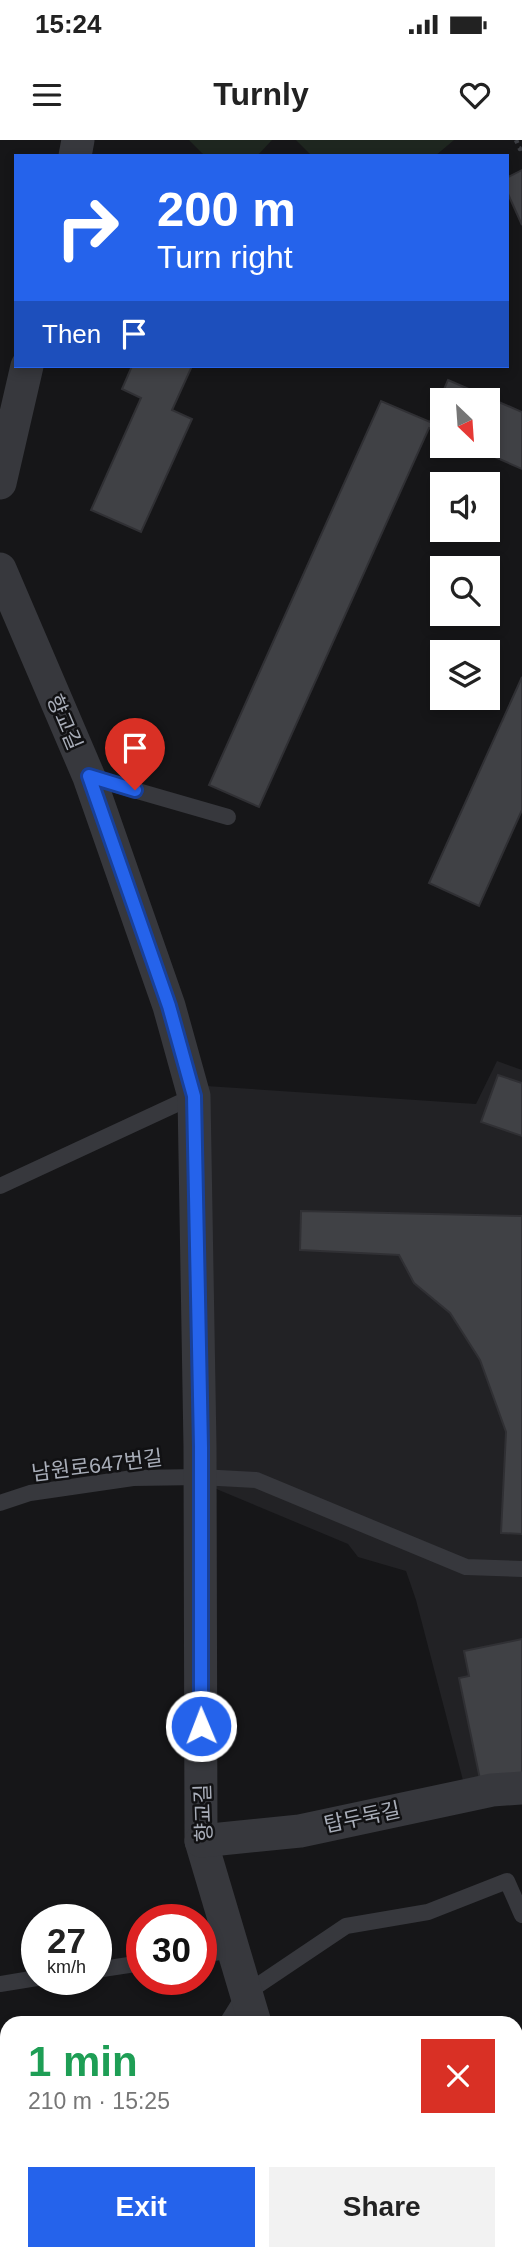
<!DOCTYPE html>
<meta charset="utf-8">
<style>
:root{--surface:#fff;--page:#f2f2f2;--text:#222;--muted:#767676;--accent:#2563eb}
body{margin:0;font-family:Helvetica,"Noto Sans KR",sans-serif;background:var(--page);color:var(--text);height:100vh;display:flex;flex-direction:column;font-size:26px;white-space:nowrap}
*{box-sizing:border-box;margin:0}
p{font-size:23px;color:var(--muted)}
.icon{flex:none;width:38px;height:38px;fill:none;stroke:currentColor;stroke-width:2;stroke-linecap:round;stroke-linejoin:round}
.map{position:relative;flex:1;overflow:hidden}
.panel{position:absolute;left:0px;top:1876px;width:523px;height:245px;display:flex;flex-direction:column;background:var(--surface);border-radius:21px 21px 0 0;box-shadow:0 4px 10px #0003}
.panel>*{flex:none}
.banner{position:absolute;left:14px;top:14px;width:495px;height:214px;border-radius:0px;box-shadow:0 4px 10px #0003;background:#2563eb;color:#fff;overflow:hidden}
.needle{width:46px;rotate:155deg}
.controls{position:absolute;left:430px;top:248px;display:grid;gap:14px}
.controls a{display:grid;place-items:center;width:70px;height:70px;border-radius:0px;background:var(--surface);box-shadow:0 4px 10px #0003;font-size:35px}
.speed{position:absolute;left:21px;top:1764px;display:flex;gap:14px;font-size:35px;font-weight:700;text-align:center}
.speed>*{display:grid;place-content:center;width:91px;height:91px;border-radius:50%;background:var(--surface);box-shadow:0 4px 10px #0003;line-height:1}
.speed small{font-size:18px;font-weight:400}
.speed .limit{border:10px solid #d22;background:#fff;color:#111}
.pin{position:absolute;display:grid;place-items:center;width:60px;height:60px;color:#fff;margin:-72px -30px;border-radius:50% 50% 50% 0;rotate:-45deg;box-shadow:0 0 7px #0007}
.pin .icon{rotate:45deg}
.me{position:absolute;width:77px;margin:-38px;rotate:359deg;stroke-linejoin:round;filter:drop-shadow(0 0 5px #0008)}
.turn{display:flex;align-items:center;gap:24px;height:147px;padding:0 28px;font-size:32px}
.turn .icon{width:91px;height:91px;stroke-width:2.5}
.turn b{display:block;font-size:49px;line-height:60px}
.then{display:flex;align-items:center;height:66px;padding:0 28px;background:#0003;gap:14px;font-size:26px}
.round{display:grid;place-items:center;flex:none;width:74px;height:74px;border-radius:0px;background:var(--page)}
.overview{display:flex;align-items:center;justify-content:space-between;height:119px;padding:0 28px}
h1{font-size:42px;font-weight:700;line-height:52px;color:#1e9e55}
.button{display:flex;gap:14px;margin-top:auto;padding:14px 28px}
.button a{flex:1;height:80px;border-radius:0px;background:var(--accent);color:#fff;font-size:28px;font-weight:700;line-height:80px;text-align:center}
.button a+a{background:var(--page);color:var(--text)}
.status{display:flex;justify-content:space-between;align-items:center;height:49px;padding:0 35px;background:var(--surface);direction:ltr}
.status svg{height:19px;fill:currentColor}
header{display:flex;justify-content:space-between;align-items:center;height:91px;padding:0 28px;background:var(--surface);font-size:32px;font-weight:700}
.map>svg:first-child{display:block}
.built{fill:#222225}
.green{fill:#1e261f}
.building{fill:#404145;stroke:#303034;stroke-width:2}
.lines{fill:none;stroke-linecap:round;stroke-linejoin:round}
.path{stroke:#3d3f44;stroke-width:4.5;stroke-dasharray:3.5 5;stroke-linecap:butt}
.service{stroke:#37383d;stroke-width:16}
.minor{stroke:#37383d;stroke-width:33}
.route-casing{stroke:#184099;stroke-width:18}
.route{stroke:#2563eb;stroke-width:12}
.labels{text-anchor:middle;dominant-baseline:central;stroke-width:5;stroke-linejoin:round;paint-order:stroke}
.street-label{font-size:21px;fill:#a8adb8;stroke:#111113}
</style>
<div class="status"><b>15:24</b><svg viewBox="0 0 49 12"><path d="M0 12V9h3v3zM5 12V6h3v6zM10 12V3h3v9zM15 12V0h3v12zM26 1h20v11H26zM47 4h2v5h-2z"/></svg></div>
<header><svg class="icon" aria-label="menu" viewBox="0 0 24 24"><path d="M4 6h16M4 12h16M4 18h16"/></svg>Turnly<svg class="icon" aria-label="heart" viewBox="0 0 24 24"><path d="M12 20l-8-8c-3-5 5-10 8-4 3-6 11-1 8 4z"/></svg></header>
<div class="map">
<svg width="522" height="2121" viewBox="0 0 522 2121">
<rect width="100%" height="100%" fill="#161618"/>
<polygon class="built" points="497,921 522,930 522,1640 465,1648 416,1460 406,1431 358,1417 348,1404 214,1348 206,946 476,964"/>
<g class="green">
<polygon points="189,0 272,0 257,16 205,16"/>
<polygon points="296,0 454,0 435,16 312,16"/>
</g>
<g class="building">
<polygon points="522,30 522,85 508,54 508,37"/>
<polygon points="132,226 192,226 172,270 192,279 141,392 91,370 141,258 122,249"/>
<polygon points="448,240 522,272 522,329 470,306 488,306 488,261 443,261 443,294 429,288 259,667 209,645 381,261 430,282"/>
<polygon points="522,537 522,670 479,766 429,743"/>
<polygon points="498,935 522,943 522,996 481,982"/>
<polygon points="301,1071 522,1076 522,1394 501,1393 506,1292 480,1220 450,1173 414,1143 399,1115 300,1110"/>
<polygon points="522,1499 522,1636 481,1644 459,1538 469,1536 464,1511"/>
<polygon points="0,2040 7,2041 7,2114 25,2114 24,2121 0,2121"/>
</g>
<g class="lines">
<polyline class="path" points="516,0 520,9 522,8"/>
<g class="service">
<polyline points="89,637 228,677"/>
<polyline points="0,1046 194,956"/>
<polyline points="0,1363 30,1353 133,1338 200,1337 256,1340 466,1427 522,1429"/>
<polyline points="201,1815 232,1810"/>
<polyline points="96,1830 142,1823"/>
<polyline points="0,1844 37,1838"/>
<polyline points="227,1883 245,1854 346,1786 428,1772 507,1741 522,1775"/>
<polyline points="161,2114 163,2121"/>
</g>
<g class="minor">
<polyline points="75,16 78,0"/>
<polyline points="0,343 27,226"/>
<polyline points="0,429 89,637 169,866 194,956 200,1307 201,1701 255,1883"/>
<polyline points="201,1701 300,1691 492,1650 522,1648"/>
<polyline points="333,2114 335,2121"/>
</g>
</g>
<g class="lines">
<defs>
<polyline id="route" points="135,650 89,636 169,866 194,956 201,1307 201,1586"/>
</defs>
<use href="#route" class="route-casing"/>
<use href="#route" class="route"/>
</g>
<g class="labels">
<g class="street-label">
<text transform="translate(65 582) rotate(67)">향교길</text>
<text transform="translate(97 1325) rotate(-7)">남원로647번길</text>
<text transform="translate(203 1673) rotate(-92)">향교길</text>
<text transform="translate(362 1677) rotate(-12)">탑두둑길</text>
</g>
</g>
</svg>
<div class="controls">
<a><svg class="needle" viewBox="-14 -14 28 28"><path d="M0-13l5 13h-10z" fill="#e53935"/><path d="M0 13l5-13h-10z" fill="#767676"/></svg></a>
<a><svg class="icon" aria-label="sound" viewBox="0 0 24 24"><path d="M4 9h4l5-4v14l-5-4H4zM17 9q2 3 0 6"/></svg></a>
<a><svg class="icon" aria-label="search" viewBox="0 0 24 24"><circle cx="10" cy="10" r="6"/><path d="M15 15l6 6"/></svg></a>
<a><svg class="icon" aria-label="layers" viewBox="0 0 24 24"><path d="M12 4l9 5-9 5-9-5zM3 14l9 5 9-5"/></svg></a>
</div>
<div class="speed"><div>27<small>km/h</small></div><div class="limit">30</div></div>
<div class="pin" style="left:135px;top:650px;background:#d93025"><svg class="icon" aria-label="arrive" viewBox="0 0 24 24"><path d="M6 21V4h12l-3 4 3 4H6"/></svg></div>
<svg class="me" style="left:201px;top:1586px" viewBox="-20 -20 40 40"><circle r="17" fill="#2563eb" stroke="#fff" stroke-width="3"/><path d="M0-11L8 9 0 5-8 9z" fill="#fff"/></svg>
<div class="banner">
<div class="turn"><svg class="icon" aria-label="right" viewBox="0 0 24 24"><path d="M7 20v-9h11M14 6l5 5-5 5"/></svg><div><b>200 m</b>Turn right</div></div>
<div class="then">Then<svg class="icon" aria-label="arrive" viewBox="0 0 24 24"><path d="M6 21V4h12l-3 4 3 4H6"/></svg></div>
</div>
<section class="panel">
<div class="overview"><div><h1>1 min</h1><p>210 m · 15:25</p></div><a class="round" style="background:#d93025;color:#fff"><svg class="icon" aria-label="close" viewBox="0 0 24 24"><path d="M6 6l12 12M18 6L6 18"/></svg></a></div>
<div class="button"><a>Exit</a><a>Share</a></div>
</section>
</div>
